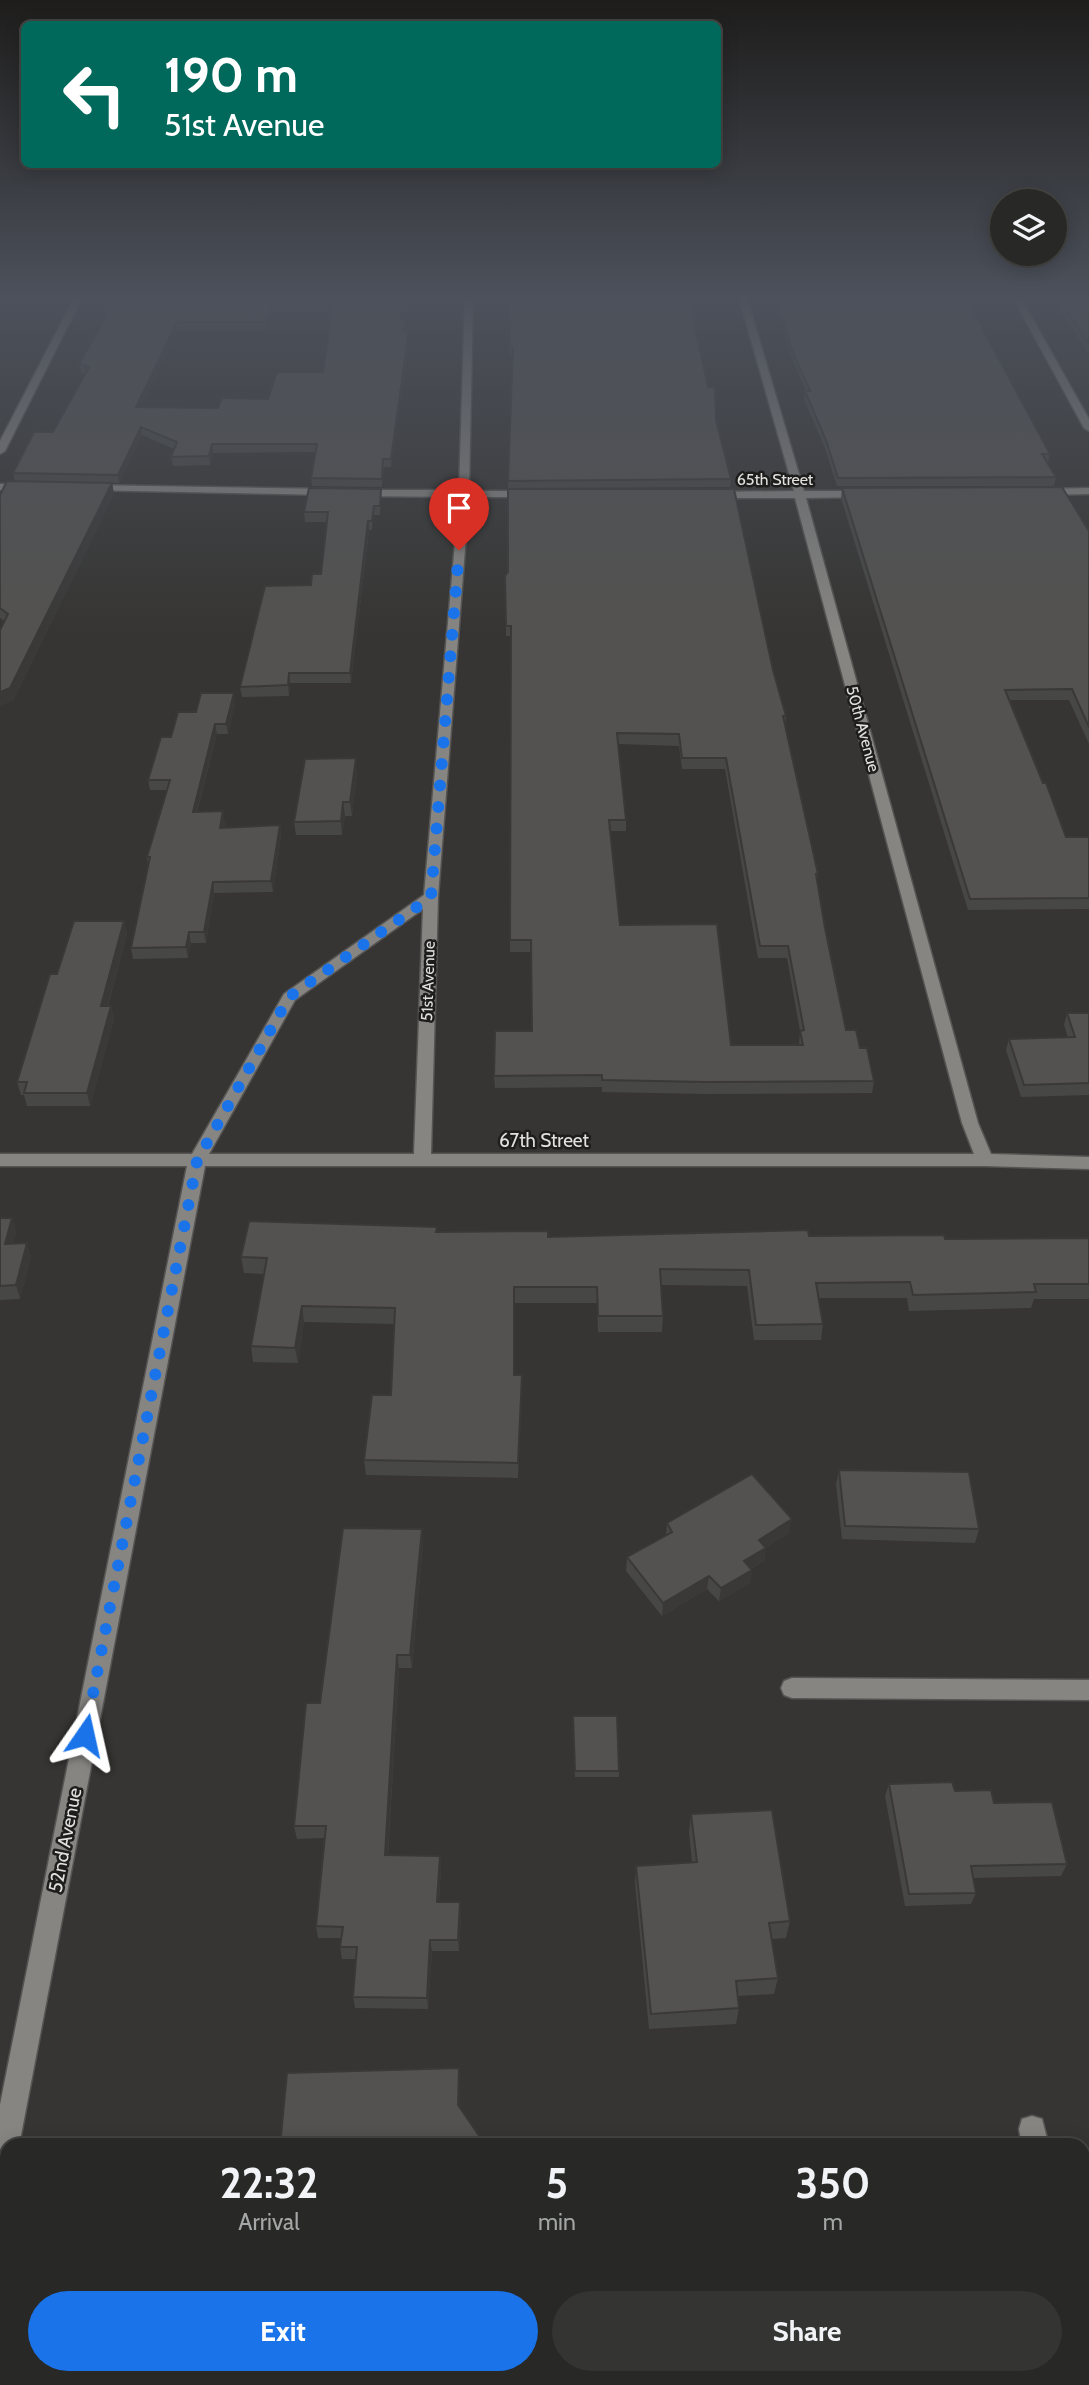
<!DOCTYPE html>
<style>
:root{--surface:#282826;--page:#343432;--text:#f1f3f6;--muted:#a5a6a7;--line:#444443;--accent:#1a73e8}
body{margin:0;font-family:Cabin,sans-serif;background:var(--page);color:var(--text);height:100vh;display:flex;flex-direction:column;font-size:26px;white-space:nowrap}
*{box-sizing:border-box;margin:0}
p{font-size:23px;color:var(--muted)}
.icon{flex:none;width:38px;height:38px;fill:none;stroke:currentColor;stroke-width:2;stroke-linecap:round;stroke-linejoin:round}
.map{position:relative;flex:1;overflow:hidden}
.details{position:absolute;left:0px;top:2138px;width:1090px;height:247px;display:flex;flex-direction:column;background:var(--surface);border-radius:21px 21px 0 0;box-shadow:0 4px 18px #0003,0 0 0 2px var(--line)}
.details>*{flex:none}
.guide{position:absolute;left:21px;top:21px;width:700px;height:147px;border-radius:10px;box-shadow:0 4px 18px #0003,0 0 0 2px var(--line);background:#00695c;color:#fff;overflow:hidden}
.fabs{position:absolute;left:990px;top:189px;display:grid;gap:14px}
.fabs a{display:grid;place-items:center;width:77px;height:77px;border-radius:50%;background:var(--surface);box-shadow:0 4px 18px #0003,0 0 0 2px var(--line);font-size:35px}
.pin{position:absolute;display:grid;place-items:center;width:60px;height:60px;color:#fff;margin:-72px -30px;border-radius:50% 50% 50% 0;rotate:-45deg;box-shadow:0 0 7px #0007}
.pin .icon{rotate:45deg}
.me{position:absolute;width:77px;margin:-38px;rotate:11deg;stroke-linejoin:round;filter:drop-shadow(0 0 5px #0008)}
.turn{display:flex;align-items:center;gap:24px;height:147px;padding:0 28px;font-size:32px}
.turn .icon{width:91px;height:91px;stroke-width:2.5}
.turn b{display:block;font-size:49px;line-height:60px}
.eta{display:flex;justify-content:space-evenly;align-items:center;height:119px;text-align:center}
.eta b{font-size:42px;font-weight:700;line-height:49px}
.cta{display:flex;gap:14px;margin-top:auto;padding:14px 28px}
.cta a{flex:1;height:80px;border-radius:42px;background:var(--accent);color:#fff;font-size:28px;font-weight:700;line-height:80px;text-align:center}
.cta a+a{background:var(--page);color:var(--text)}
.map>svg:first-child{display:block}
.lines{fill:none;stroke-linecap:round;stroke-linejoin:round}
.minor-casing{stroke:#555452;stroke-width:3}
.minor{fill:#868582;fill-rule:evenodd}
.wall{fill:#474745;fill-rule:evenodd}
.shaded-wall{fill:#3a3938}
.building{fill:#535250;stroke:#3a3938;stroke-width:2;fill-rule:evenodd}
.route{stroke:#1a73e8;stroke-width:12;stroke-dasharray:0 21.6}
.labels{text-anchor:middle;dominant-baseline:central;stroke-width:5;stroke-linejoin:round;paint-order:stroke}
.far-street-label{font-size:16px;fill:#e2e1e0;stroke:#1d1d1c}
.street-label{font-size:19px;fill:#e2e1e0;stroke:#1d1d1c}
</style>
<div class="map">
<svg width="1089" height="2385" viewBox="0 0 1089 2385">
<rect width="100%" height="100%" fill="#363533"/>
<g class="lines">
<defs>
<g id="minor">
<polygon points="74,298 82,298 5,451 0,454 0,441"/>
<path d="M465 298H473L469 491H529L534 494 529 497H469L438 897 431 1154H974L962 1123 795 498H711L706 495 711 492 794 491 739 298H747L804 491H865L870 494 865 497 806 498 978 1123 991 1154 1089 1157V1169L985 1166H205L19 2146H7V2184L0 2187V2105L187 1166H0V1154H192L284 994 424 895 459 497 358 496 353 493 358 490H459ZM423 909 414 1154H209L295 1000Z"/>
<polygon points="1013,298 1021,298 1089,419 1089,431 1084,428"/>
<polygon points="0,484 29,484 34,487 29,490 0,490"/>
<polygon points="88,485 330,489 335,492 330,495 84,490 84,486"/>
<polygon points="1089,488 1089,494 1044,495 1039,492 1044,489"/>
<polygon points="792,1678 1089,1680 1089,1700 792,1698 784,1695 781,1688 784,1681"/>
<polygon points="1032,2116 1042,2119 1049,2146 1022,2146 1019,2129 1022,2119"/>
<polygon points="1083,2299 1089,2301 1089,2348 1083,2346"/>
</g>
</defs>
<use href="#minor" class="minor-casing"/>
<use href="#minor" class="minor"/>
</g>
<g class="wall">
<path d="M116 298H406L402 320H405V330H409L410 338 391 467H384L382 487 312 486 311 478 316 452 213 453 210 465 173 466 171 457 174 449 142 435 119 483H112L114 494 13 701 4 621 0 618V495L15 481 13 473 53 432 86 374 81 372 79 364ZM332 310 323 372 268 399 218 408 141 407 178 330H266L274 311Z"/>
<polygon points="509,298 716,420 731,479 730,487 508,488 513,355 510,355"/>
<polygon points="776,298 966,298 1050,454 1048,462 1047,462 1056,477 1054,486 837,486 825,448 804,399 806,391 791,356"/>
<polygon points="1053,298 1089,298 1089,354"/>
<polygon points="842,488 1089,531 1089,744 1069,700 1010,700 1066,837 1089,837 1089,909 968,910 841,498"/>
<polygon points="381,498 380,515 374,515 372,530 369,530 351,683 290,683 289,696 242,697 240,687 311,585 321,574 327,522 305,522 304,512"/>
<path d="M505 576 773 670 786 716 785 727 818 874 817 882 825 928 846 1030 860 1048 874 1081 872 1093 706 1094 602 1092V1087L495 1088 494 1076 532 1031 531 952H510L511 636H506ZM618 744 679 746 682 769H725L758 958H787L800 1031 799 1045H731L620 925 610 831H626V820Z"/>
<polygon points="235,703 228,734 217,734 197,812 225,822 224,828 280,825 281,836 273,892 214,893 206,943 191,943 188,958 133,959 131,948 148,864 147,857 167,790 150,790 148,780 171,737 196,712"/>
<polygon points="357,772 352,816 345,816 342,835 296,835 294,822"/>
<polygon points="124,921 127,934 108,1006 111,1006 114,1019 90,1106 27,1106 24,1095 21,1095 17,1082 57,974"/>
<polygon points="1067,1013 1089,1013 1089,1095 1021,1097 1006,1050 1009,1039 1068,1038 1064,1025"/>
<polygon points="0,1218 12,1218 16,1232 13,1243 31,1257 20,1299 0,1300"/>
<polygon points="437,1227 437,1232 548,1237 809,1236 945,1239 1089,1238 1089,1299 1034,1299 1031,1308 909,1311 907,1298 819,1298 823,1324 821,1340 754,1340 747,1286 661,1285 663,1316 662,1332 598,1332 597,1303 514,1303 514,1375 522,1390 518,1478 366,1475 364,1460 391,1395 394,1324 304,1322 298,1363 253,1362 251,1346 264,1274 244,1273 241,1257"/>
<polygon points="839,1470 979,1529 975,1543 842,1539 836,1484"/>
<polygon points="667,1523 789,1533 766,1548 764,1561 751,1569 752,1570 750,1583 719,1601 707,1589 662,1616 626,1571 627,1557 666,1536"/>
<polygon points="423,1543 412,1668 399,1668 388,1855 440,1856 441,1868 439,1902 461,1914 459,1951 432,1951 428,2009 355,2008 353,1997 356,1959 342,1959 340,1947 341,1938 318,1938 316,1926 324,1838 297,1839 294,1826"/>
<polygon points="573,1716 619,1771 619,1777 575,1777"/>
<polygon points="889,1784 955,1791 994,1803 1067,1864 1061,1876 973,1878 976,1893 971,1904 905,1906 885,1796"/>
<polygon points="691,1814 790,1921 786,1938 772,1939 778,1978 774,1994 738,1996 739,2008 736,2024 649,2029 635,1883 636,1866 692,1862 689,1832"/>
<polygon points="734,2378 916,2378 917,2385 735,2385"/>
</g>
<g class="shaded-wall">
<polygon points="404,298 406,298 400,328 400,320"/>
<polygon points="273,303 274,311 266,330 266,322"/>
<polygon points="177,322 178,330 137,416 136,407"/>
<polygon points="409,330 410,338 391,467 391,459"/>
<polygon points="141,427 142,435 119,483 118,475"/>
<polygon points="212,444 213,453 210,465 209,456"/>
<polygon points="112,483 114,494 13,701 0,706 0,692"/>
<polygon points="374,506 374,515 372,530 372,521"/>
<polygon points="368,521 369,530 351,683 350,673"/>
<polygon points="289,673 290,683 289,696 288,685"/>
<polygon points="234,693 235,703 228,734 226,724"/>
<polygon points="215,724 217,734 194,822 193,812"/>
<polygon points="356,758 357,772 352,816 350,802"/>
<polygon points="343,802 345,816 342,835 341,821"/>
<polygon points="223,811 225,822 222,838 220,828"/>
<polygon points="280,825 281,836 273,892 271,881"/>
<polygon points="213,882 214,893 206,943 204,932"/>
<polygon points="124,921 127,934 104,1019 101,1006"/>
<polygon points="189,932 191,943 188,958 186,947"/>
<polygon points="111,1006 114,1019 90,1106 87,1093"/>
<polygon points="12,1218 16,1232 9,1258 5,1244"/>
<polygon points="27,1243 31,1257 20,1299 16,1285"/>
<polygon points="302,1306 304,1322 298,1363 295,1348"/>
<polygon points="522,1375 522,1390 518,1478 518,1463"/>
<polygon points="792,1519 789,1533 766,1548 764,1561 742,1574 744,1561 759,1540"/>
<polygon points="422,1529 423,1543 412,1668 410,1655"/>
<polygon points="752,1570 750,1583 719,1601 721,1588"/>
<polygon points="709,1576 707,1589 662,1616 663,1603"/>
<polygon points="397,1655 399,1668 387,1867 385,1855"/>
<polygon points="440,1856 441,1868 438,1914 437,1902"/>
<polygon points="460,1902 461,1914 459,1951 458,1940"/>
<polygon points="430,1940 432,1951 428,2009 427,1998"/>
<polygon points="459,2068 460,2083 460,2119 458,2105"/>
</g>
<g class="building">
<path d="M116 298H404L400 320H405L403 330H409L391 459H383L382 479 311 478 317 444H212L209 456 171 457 177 442 141 427 118 475 13 473 34 432H53L89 367 79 364ZM333 302 323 372H277L268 399 222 398 218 408 136 407 177 322H266L273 303Z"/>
<polygon points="509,298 689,298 708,387 715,387 716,420 731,479 508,481 513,348 510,348"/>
<polygon points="778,298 966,298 1050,454 1042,454 1056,477 838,478 826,440 805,391 810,391 791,348"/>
<polygon points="1059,298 1089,298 1089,344"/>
<polygon points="7,481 112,483 10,688 0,692 0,630 8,614 0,608 0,495"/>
<polygon points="1062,487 1089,531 1089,727 1072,689 1005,690 1043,783 1046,783 1066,837 1089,837 1089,898 970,899 842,488"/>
<polygon points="309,488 381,489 380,506 374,506 372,521 368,521 350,673 289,673 288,685 240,687 265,586 311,585 312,574 321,574 328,512 304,512"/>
<path d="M508 489H734L773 670 786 716H783L818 874H816L825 928 846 1030H856L860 1048H867L874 1081 707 1082 602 1080V1075L494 1076 495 1031H532L531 940H510L511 626H506L505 576 508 572ZM617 733 679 734 682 758H726L760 946H788L804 1030 800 1031 803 1045H731L717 924 620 925 609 820H626Z"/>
<polygon points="201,693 234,693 226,724 215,724 193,812 223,811 220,828 280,825 271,881 213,882 204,932 189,932 186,947 131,948 150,857 147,857 170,780 148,780 161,737 171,737 178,712 196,712"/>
<polygon points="356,758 350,802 343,802 341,821 294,822 305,759"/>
<polygon points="74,921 124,921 101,1006 111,1006 87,1093 24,1093 27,1082 17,1082 50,974 57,974"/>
<polygon points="1067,1013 1089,1013 1089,1083 1024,1085 1009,1039 1075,1037"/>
<polygon points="0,1218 12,1218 5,1244 27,1243 16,1285 0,1286"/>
<polygon points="249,1221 437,1227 436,1232 548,1231 548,1237 808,1230 809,1236 944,1235 945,1239 1089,1238 1089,1284 1034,1284 1036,1292 913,1295 910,1282 816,1283 823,1324 756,1325 749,1270 660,1269 663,1316 598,1316 597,1287 514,1287 514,1375 522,1375 518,1463 364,1460 372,1395 391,1395 395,1308 302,1306 295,1348 251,1346 267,1258 241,1257"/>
<polygon points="839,1470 969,1472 979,1529 845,1526"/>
<polygon points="752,1474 792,1519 759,1540 766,1548 744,1561 752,1570 721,1588 709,1576 663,1603 627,1557 672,1532 667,1523"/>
<polygon points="343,1528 422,1529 410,1655 397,1655 385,1855 440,1856 437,1902 460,1902 458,1940 430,1940 427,1998 353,1997 357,1947 340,1947 343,1927 316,1926 326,1826 294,1826 306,1703 320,1703"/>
<polygon points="573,1716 617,1716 619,1771 575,1771"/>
<polygon points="952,1782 955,1791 991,1790 994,1803 1052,1802 1067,1864 971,1866 976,1893 909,1894 889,1784"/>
<polygon points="772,1810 790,1921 769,1923 778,1978 736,1981 739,2008 651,2014 636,1866 697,1862 691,1814"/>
<polygon points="459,2068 458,2105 486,2146 280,2146 287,2073"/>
<polygon points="739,2378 916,2378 917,2385 740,2385"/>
</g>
<linearGradient id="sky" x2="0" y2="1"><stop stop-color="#1e1d1c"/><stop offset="0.47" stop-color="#4c515b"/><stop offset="1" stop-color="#4c515b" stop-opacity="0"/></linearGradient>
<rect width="1089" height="632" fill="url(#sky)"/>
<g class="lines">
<polyline class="route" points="85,1735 197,1161 289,997 431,897 459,550"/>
</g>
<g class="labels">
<g class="far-street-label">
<text x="775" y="479">65th Street</text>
<text transform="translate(863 729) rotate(75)">50th Avenue</text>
<text transform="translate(428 981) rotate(-88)">51st Avenue</text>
</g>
<g class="street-label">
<text x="544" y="1140">67th Street</text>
<text transform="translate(65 1840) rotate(-79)">52nd Avenue</text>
</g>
</g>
</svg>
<div class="fabs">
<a><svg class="icon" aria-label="layers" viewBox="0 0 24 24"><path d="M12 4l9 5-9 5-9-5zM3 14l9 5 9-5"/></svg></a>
</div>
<div class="pin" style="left:459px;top:550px;background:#d93025"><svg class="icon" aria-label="arrive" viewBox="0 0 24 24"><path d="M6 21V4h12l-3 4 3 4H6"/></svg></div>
<svg class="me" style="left:85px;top:1735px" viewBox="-20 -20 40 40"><path d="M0-17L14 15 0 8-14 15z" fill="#1a73e8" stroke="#fff" stroke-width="4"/></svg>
<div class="guide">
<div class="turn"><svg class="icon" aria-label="left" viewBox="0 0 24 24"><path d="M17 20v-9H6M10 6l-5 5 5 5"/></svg><div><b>190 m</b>51st Avenue</div></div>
</div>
<section class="details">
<div class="eta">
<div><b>22:32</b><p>Arrival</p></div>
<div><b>5</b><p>min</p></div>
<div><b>350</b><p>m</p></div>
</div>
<div class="cta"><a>Exit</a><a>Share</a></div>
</section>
</div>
